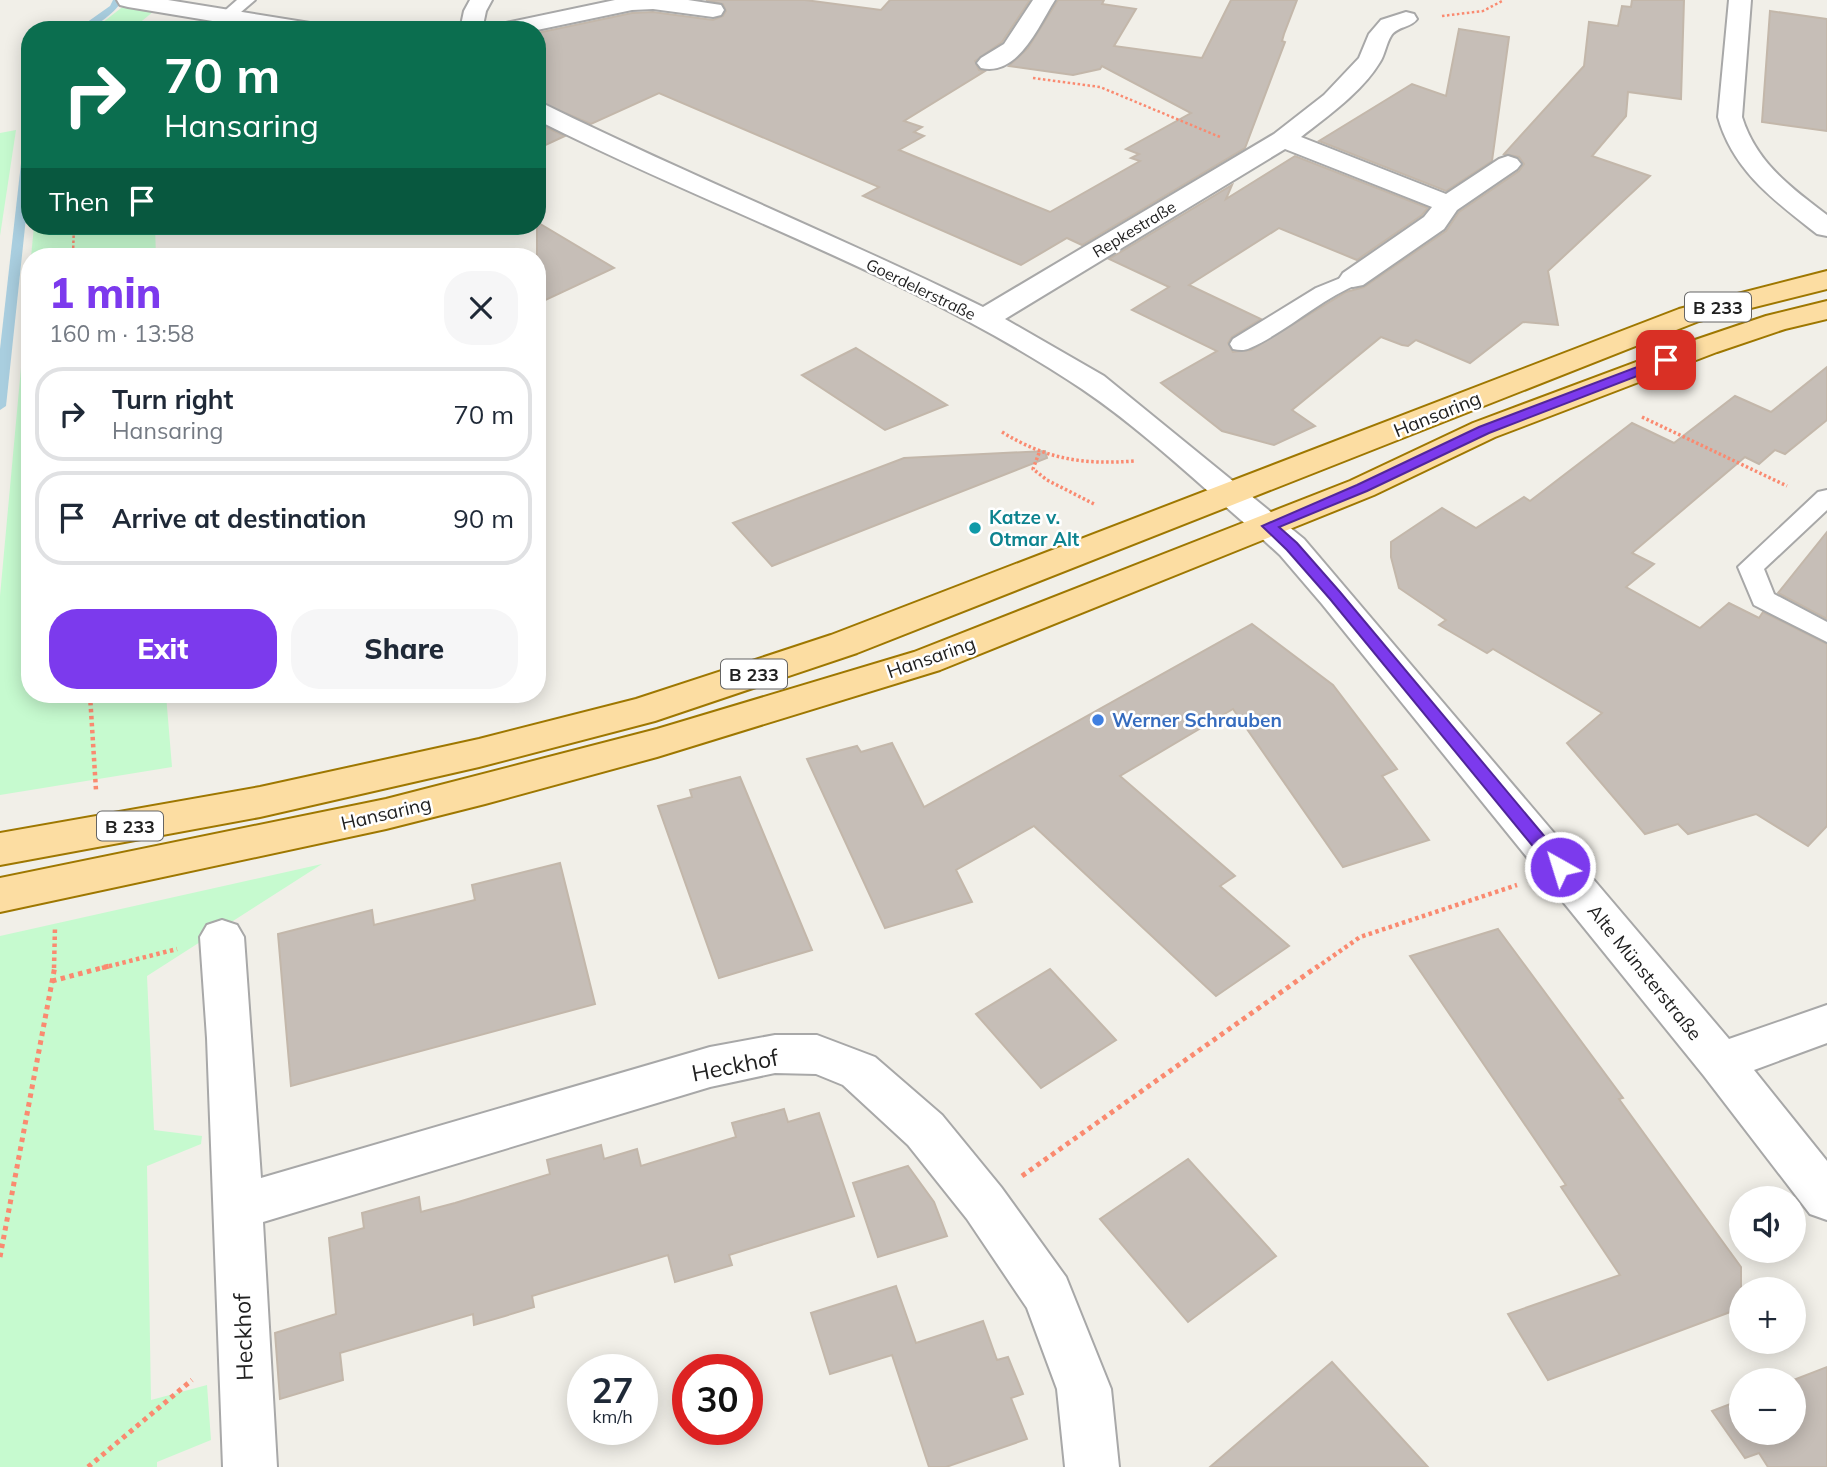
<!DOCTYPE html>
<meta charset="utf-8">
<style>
:root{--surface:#fff;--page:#f6f6f7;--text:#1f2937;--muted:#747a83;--line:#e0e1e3;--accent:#7c3aed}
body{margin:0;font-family:Mulish,sans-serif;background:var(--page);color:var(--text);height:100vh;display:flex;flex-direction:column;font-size:26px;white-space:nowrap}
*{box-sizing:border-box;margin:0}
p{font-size:23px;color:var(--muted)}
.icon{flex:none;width:38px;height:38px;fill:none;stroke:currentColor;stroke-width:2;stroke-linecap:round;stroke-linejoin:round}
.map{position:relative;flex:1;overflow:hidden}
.details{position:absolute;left:21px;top:248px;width:525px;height:455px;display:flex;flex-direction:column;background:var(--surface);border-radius:28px;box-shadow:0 4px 18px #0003}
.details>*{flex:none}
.banner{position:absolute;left:21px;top:21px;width:525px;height:214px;border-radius:28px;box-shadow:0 4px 18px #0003;background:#0b6e4f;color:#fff;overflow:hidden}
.controls{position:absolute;left:1729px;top:1186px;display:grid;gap:14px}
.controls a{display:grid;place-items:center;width:77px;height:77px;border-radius:50%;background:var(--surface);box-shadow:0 4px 18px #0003;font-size:35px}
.speed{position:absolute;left:567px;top:1354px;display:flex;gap:14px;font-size:35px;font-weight:700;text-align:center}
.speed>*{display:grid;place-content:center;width:91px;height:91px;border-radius:50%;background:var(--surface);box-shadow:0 4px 18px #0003;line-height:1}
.speed small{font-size:18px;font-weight:400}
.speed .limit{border:10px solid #d22;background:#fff;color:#111}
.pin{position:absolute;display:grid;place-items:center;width:60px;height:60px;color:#fff;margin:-30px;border-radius:14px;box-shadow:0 4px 10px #0006}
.me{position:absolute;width:77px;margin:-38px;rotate:321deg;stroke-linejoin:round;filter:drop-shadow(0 0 5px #0008)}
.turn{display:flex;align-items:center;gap:24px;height:147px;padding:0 28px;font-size:32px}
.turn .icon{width:91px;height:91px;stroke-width:2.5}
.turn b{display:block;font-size:49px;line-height:60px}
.then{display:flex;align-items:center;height:66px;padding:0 28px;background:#0003;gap:14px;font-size:26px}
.round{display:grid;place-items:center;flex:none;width:74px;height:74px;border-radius:28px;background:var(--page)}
.summary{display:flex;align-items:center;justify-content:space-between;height:119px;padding:0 28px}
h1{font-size:42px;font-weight:800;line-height:52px;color:var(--accent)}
.button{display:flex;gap:14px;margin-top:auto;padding:14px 28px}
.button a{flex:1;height:80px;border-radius:28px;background:var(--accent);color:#fff;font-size:28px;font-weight:800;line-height:80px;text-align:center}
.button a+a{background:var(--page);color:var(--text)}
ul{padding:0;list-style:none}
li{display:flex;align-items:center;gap:21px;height:94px;margin:0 14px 10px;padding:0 14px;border:4px solid var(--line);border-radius:28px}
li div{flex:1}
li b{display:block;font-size:26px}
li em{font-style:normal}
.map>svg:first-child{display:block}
.park{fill:#c6facf}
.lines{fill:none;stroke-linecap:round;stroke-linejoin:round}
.stream{fill:#a9cedf;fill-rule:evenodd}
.building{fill:#c6beb7;stroke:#c3b7aa;stroke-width:2}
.service-casing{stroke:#a8a8a8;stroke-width:4}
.minor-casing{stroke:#a8a8a8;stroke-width:4}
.tertiary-casing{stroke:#a8a8a8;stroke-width:4}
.primary-casing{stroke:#9e7700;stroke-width:4}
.path-far3{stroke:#fa8a70;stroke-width:2.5;stroke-dasharray:2.5 2.5;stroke-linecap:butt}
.path-far2{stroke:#fa8a70;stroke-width:3.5;stroke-dasharray:2.5 2.5;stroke-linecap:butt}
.path-far1{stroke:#fa8a70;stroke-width:4.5;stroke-dasharray:3.5 3.5;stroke-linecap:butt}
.path{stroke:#fa8a70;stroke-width:5;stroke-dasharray:4.5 4.5;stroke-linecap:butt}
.service{fill:#fff;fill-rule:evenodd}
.minor{fill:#fff;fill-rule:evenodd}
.tertiary{fill:#fff;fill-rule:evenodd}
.primary{fill:#fcdda2;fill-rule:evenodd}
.route{fill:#7c3aed;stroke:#51269a;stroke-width:2}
.culture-dot{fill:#0f9aa8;stroke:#fff;stroke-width:2.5}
.shop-dot{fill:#3f7fe0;stroke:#fff;stroke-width:2.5}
.labels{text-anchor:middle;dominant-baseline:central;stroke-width:5;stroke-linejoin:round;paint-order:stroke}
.far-street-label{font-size:16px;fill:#212121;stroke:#fff}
.shield{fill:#fff;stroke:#646464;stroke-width:2}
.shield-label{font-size:18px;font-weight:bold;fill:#212121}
.street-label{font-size:19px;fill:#212121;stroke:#fff}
.culture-label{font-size:19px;font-weight:bold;fill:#0d838f;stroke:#fff;text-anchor:start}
.shop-label{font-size:19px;font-weight:bold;fill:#366cbe;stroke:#fff;text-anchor:start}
.near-street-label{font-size:23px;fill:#212121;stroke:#fff}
</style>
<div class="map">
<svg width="1827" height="1467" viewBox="0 0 1827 1467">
<rect width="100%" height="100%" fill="#f1efe8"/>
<g class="park">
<polygon points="125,5 154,11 131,30 93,30"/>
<polygon points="16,130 0,236 0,133"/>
<polygon points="34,226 155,226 156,257 31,257"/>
<polygon points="30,270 30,695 166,695 172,767 0,795 0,596"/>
<polygon points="322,864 147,976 154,1130 202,1136 201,1144 147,1166 151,1400 207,1385 211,1440 157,1462 157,1467 0,1467 0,936"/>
</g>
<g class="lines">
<g class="stream">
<path d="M113 0H123C113 15 93 30 76 30L110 6Z"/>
<polygon points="30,125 30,180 6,406 0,410 0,349 25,128"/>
</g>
</g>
<g class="building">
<polygon points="706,0 805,0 881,10 890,0 1030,0 1002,42 975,61 979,70 985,71 904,121 922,127 914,132 924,136 899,150 1050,212 1140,161 1131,158 1139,154 1126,149 1191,113 1102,66 1100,69 1073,75 1009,66 1028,48 1058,0 1104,0 1102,4 1136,9 1114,46 1202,58 1231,0 1297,0 1284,34 1282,41 1285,42 1245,148 1082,245 1067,238 1021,265 863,196 879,187 659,93 591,124 537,101 537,33 632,13 653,12 713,20 723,16 726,11 723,4"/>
<polygon points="1632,0 1684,0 1681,99 1628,92 1626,116 1592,156 1650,176 1548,271 1558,325 1523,322 1470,363 1416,340 1408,346 1402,345 1381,337 1292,410 1315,426 1274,445 1222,431 1161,383 1217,351 1132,310 1169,287 1109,259 1232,185 1226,199 1295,156 1428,208 1422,215 1357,260 1279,228 1189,285 1261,319 1232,337 1228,343 1233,352 1251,350 1346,292 1364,287 1446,231 1459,212 1519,171 1524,164 1519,157 1504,154 1584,66 1589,22 1618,26 1622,6 1631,7"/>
<polygon points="1770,11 1827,19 1827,131 1762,122"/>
<polygon points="1459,29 1509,37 1492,161 1446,191 1319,141 1412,84 1446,96"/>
<polygon points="537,123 565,136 537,149"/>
<polygon points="537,222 614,268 537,304"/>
<polygon points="856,348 947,405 885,430 802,375"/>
<polygon points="1827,367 1827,420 1785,454 1775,450 1759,464 1745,457 1632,553 1654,564 1626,587 1700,628 1729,603 1759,618 1763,612 1827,644 1827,826 1808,846 1756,814 1688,834 1678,824 1645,834 1567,743 1602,713 1493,649 1487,653 1439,625 1446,620 1399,588 1391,557 1391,542 1442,508 1476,528 1524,497 1530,501 1632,423 1674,443 1735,396 1771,412"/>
<polygon points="1045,451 1047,458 772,566 733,523 904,458"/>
<polygon points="1827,532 1827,619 1778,593"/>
<polygon points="1252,624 1333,685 1397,769 1382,776 1429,840 1343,867 1233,709 1120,776 1235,876 1220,886 1289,946 1216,996 1034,826 956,870 972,902 885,928 807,759 857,746 861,752 892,743 924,807"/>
<polygon points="740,777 812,950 719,978 658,806 692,797 690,790"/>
<polygon points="560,863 595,1004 291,1086 278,934 372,910 374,925 475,900 472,885"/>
<polygon points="1498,929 1623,1098 1619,1099 1741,1267 1741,1308 1548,1380 1508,1314 1620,1275 1561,1187 1566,1185 1410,956"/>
<polygon points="1050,969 1116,1040 1041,1088 976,1014"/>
<polygon points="784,1109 788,1122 819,1113 854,1216 729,1255 732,1265 675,1282 668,1255 532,1296 534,1307 505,1316 474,1325 473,1314 340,1353 343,1380 280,1399 275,1333 336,1314 329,1238 364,1228 362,1213 419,1197 421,1212 455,1203 550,1174 547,1160 601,1145 604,1159 637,1149 641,1166 736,1137 732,1123"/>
<polygon points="1188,1159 1276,1256 1188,1322 1100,1219"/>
<polygon points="908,1166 934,1202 947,1236 878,1257 853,1183"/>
<polygon points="896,1286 916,1343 983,1321 997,1360 1008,1357 1023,1394 1011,1398 1027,1439 946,1467 929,1467 892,1355 830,1374 811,1313"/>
<polygon points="1332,1362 1428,1467 1210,1467"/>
<polygon points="1827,1367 1827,1467 1768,1467 1759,1453 1745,1458 1712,1411 1741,1400 1741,1433 1794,1433 1794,1381 1791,1381"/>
</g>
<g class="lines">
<defs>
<g id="service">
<polygon points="237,0 255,0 234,18 222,18 220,15"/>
<path d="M1353 273 1360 275 1363 279 1360 283C1319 300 1288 331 1250 348 1244 351 1239 350 1233 349L1230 344 1233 339 1316 288Z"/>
<polygon points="1827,490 1827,510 1764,569 1774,594 1827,622 1827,642 1754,605 1738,567 1818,492"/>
</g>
<g id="minor">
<polygon points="117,0 168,0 310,23 318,25 321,30 267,30 128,7 120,5"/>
<polygon points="470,0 492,0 486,11 482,30 460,30 464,11"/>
<polygon points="615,0 688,0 721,5 724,10 721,15 713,17 653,9 632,10 537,30 495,30 498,25 506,23"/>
<path d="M1033 0H1055C1039 25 1018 77 981 68L977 63 981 58 1004 44Z"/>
<path d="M1406 12 1414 14 1417 19C1411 28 1397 26 1391 36 1386 44 1385 54 1380 62 1362 92 1329 115 1301 137L1446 194 1499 159 1508 156 1517 159 1521 164 1517 169 1457 210 1444 229 1363 285 1353 287 1343 285 1339 279 1343 273 1424 217 1432 207 1285 149 1005 319 1104 376 1304 539 1729 1039 1827 1005V1043L1754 1070 1827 1161V1220L1810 1214 1704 1076 1322 604 1280 555 1257 534C1200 485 1144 431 1082 389 913 276 717 211 537 120V103L546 105C690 176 839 236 983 307L1274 134 1324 95 1359 58 1369 34 1381 20Z"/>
<polygon points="222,920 237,925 244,937 261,1178 710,1047 775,1035 817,1035 875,1057 942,1115 1001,1187 1066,1277 1111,1389 1119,1467 1065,1467 1057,1389 1027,1308 967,1219 908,1145 843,1085 816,1074 775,1073 710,1087 263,1222 277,1467 223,1467 207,1038 200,937 207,925"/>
</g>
<path id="tertiary" d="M1729 0H1751L1742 117C1756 162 1790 187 1827 215V236L1817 234C1775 201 1733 171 1718 117Z"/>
<g id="primary">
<polygon points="1827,271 1827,289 1699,321 857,653 655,721 479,767 260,817 0,865 0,833 260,787 479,739 636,699 831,635 1679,309"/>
<polygon points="1827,301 1827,319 1785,329 1717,352 1495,437 1374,495 940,670 657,757 485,804 386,829 0,912 0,878 386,799 657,729 914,652 1350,481 1473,423 1695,340 1766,316"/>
</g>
</defs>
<use href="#service" class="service-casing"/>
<use href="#minor" class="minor-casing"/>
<use href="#tertiary" class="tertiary-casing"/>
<use href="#primary" class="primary-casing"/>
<g class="path-far3">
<polyline points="1442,16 1483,11 1504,0"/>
<polyline points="1033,78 1100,87 1220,137"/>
<polyline points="73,253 74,226"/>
</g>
<g class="path-far2">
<polyline points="73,257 73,252"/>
<polyline points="1642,417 1787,486"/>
<path d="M1002 432C1046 459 1083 465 1134 461"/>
<polyline points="1039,453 1033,469 1047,480 1096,505"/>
</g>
<g class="path-far1">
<polyline points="90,695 96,790"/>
<polyline points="54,968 55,927"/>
<polyline points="102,968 177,949"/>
<polyline points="1316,968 1360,937 1517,885"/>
</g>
<g class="path">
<polyline points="52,981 109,966"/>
<polyline points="1022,1176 1318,966"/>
<polyline points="0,1257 55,966"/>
<polyline points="88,1467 192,1380"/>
</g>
<use href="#service" class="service"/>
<use href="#minor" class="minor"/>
<use href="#tertiary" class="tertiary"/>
<use href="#primary" class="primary"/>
</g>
<polygon class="route" points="1666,356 1672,360 1671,363 1489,433 1367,491 1279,527 1297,543 1340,592 1566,862 1568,867 1566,872 1554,872 1330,599 1287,550 1262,526 1357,485 1479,427"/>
<circle class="culture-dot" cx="975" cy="528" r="7"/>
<circle class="shop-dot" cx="1098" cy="720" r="7"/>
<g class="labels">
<g class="far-street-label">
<text transform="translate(1134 229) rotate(-31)">Repkestraße</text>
<text transform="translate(921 289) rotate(26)">Goerdelerstraße</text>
</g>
<g class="shield">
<rect x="1685" y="292.5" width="66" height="29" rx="5"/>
<rect x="721" y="659.5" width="66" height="29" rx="5"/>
<rect x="97" y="811.5" width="66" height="29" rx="5"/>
</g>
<g class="shield-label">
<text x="1718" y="307">B 233</text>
<text x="754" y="674">B 233</text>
<text x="130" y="826">B 233</text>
</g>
<g class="street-label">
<text transform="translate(1437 414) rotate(-22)">Hansaring</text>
<text transform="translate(931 657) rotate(-19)">Hansaring</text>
<text transform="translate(386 813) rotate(-13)">Hansaring</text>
<text transform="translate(1645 972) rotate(51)">Alte Münsterstraße</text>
</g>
<g class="culture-label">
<text x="989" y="517">Katze v.<tspan x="989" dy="22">Otmar Alt</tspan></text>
</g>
<g class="shop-label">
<text x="1112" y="720">Werner Schrauben</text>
</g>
<g class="near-street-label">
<text transform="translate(735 1065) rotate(-11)">Heckhof</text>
<text transform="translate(243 1337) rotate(-92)">Heckhof</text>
</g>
</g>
</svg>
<div class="controls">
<a><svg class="icon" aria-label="sound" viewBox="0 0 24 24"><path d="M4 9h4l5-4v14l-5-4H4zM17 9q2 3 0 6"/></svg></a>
<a>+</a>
<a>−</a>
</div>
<div class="speed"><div>27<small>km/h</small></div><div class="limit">30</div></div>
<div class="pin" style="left:1666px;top:360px;background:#d93025"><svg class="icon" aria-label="arrive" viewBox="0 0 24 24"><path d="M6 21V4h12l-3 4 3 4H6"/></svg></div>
<svg class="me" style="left:1560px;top:867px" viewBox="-20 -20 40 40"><circle r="17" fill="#7c3aed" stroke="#fff" stroke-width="3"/><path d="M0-11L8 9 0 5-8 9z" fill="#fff"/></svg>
<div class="banner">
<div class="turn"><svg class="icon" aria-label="right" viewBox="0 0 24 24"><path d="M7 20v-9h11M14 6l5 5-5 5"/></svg><div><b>70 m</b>Hansaring</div></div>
<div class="then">Then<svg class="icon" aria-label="arrive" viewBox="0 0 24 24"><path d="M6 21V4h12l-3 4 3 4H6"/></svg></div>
</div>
<section class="details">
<div class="summary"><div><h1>1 min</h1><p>160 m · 13:58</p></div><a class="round"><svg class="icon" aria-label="close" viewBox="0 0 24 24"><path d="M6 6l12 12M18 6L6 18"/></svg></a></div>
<ul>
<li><svg class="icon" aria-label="right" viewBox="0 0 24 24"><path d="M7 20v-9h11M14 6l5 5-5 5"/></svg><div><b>Turn right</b><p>Hansaring</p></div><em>70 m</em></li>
<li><svg class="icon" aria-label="arrive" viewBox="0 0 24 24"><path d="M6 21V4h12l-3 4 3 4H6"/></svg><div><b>Arrive at destination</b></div><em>90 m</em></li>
</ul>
<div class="button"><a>Exit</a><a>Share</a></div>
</section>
</div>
